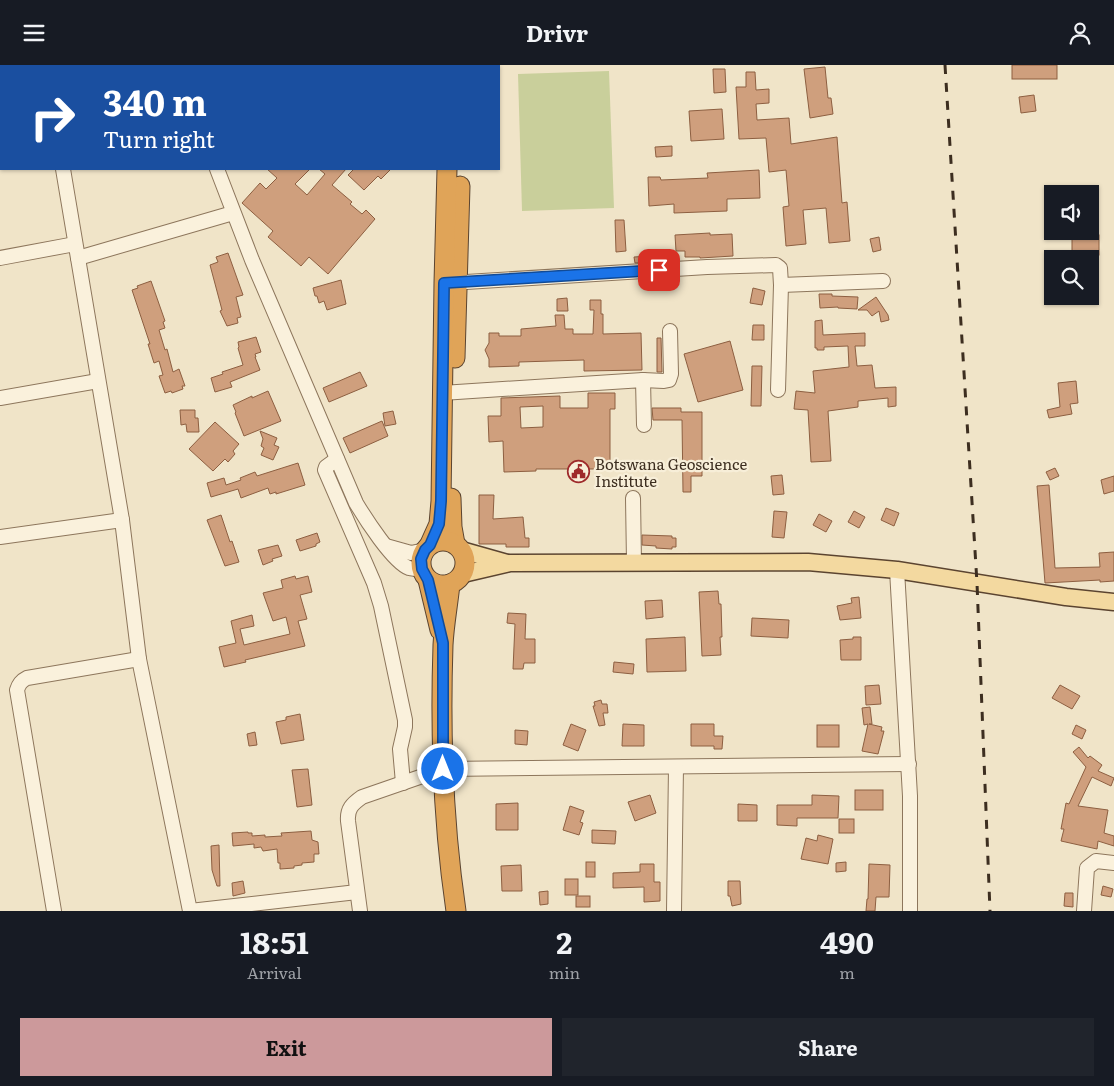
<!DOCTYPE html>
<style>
:root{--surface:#171b24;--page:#20242c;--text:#f1f3f6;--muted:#9ea1a6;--accent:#cc999b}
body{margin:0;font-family:Literata,serif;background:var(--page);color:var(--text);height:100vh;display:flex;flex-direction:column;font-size:19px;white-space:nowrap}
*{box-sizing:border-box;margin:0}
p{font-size:16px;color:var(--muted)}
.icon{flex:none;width:28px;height:28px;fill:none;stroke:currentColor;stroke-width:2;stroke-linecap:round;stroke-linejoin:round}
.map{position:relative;height:846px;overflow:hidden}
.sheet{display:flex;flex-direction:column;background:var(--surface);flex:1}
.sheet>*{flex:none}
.banner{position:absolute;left:0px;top:0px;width:500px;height:105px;box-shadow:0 1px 4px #0004;background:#1a4fa0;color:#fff;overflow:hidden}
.buttons{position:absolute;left:1044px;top:120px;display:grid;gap:10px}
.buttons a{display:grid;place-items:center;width:55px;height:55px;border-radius:0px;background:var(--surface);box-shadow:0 1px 4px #0004;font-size:25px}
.pin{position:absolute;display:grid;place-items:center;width:42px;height:42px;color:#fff;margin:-21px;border-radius:10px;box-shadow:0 2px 8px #0006}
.me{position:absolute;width:55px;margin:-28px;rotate:0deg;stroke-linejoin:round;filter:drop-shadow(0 0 4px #0008)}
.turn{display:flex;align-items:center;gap:18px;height:105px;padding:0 20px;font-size:22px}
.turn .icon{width:65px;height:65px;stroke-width:2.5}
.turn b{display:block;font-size:35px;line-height:42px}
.eta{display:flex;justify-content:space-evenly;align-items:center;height:85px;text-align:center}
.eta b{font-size:30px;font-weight:700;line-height:35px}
.button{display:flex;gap:10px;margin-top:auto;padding:10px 20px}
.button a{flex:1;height:58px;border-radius:0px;background:var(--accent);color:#111;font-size:20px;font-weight:700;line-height:58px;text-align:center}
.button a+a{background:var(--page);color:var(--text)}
header{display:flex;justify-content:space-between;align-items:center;height:65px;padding:0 20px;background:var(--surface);font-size:22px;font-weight:700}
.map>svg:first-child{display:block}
.green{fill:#c9cf9b}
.building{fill:#cf9f7d;stroke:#8d5f41;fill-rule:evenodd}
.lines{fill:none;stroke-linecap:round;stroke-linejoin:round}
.minor-casing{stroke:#8d765c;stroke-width:16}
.major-casing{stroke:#5b4430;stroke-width:19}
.highway-casing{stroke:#5b4430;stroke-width:21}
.minor{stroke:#faf1dc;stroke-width:14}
.major{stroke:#f3d9a0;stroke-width:16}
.highway{stroke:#e0a458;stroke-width:19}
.rail{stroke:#3d2e20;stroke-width:3;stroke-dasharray:9 9;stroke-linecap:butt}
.route-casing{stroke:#114b97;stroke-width:12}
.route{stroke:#1a73e8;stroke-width:9}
.labels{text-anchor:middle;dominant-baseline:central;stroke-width:4.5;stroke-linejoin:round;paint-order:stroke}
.poi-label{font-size:15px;fill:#3d2e20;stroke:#f7eed8;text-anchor:start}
</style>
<header><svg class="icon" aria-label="menu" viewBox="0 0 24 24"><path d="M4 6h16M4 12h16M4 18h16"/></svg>Drivr<svg class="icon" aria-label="person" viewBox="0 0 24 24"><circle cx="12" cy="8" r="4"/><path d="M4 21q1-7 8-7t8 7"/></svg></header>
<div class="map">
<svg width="1114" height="846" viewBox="0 0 1114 846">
<rect width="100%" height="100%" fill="#f0e4c8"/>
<polygon class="green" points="609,6 614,143 522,146 518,9"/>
<g class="building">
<rect x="1012" y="0" width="45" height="14"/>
<polygon points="825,2 828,33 831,33 833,49 810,53 804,4"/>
<polygon points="713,4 725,4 726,27 714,28"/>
<polygon points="746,7 755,7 756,25 769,24 769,38 756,39 757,55 789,53 791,79 837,72 842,138 847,137 850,176 829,178 826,143 803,145 806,179 786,181 783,142 789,141 786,105 769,107 766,73 739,74 736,22 746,22"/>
<polygon points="1034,30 1036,46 1021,48 1019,32"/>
<polygon points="722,44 724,74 691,76 689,46"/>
<polygon points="672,81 672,91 656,92 655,82"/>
<polygon points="267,104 310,104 295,119 307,130 325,109 319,104 346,104 332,120 352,137 350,139 362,149 366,145 375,154 328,209 309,192 301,201 268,172 273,166 242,138 260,118 266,124 277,113"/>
<polygon points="354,104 391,104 381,114 378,111 364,125 348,110"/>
<polygon points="759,105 760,133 727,134 727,146 674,148 674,139 649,141 648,112 660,112 661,115 708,113 707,108"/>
<polygon points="615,155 624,155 626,186 616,187"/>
<polygon points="710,168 710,170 732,169 733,191 700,193 700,192 685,192 685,186 676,186 675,170"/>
<rect x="1072" y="170" width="27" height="20"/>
<polygon points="879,172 881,185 873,187 870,174"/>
<polygon points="228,188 243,230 236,232 241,252 237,253 238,258 227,261 220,246 222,245 210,200 218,197 216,192"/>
<polygon points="651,191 652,197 635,198 634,192"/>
<polygon points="1098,209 1098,221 1090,221 1090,210"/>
<polygon points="341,215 346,239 327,245 324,236 319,238 317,231 315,231 313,223"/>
<polygon points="151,216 165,256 163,257 165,263 159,265 165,285 167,284 173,307 179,304 185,321 182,321 183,324 172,328 171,326 165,328 159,311 163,310 159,296 154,298 148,279 150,279 132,225 138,223 137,221"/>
<polygon points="753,223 765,226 762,240 750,238"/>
<polygon points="819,229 832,229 832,231 858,232 857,244 838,243 838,242 820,243"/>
<polygon points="876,232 888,250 889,255 881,257 879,246 872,251 867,245 858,245"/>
<polygon points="567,233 568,246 557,246 557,234"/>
<polygon points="590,235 601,235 601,249 603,249 603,269 641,268 642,305 584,306 584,295 519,297 519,301 489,302 489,294 485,285 489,278 489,268 499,268 499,271 521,271 521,264 556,261 555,250 564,250 565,264 573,264 573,269 593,269 594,245 590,245"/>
<polygon points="822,255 823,270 865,268 865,281 855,281 857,301 872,300 875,323 896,322 896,341 888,342 888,333 858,336 858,342 828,346 831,396 811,397 808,345 794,344 796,326 815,328 813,306 849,302 848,281 824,282 824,285 817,285 817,283 815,283 815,256"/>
<polygon points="753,260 764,260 764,275 752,275"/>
<polygon points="256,272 261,287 255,289 256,292 255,292 260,305 230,317 232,322 215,327 211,313 223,309 222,307 243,300 238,283 239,282 238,277"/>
<polygon points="657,273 661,273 662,307 657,307"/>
<polygon points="730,276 743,325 698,337 684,289"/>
<polygon points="752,301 762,301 761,341 751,341"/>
<polygon points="360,307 367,321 329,337 323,323"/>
<polygon points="1076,316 1078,338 1070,339 1072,349 1049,353 1047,345 1060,342 1058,318"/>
<polygon points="268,326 281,356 244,371 235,348 236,347 233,340 252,331 252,333"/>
<path d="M588 328H615V344H610V404H536V406L504 407 503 376 489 377 488 351H501V333L560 331V343H588ZM543 341V362L521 363 520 342Z"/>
<polygon points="652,343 681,343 681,347 702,347 702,411 691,411 691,427 683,427 682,355 653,355"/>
<polygon points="180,345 195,345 195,353 198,353 199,367 187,367 186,359 181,360"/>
<polygon points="393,346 396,359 385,361 383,348"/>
<polygon points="382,356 388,371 350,388 343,373"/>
<polygon points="215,357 239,379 233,386 235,389 228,397 225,394 213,406 189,384"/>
<polygon points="260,366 277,373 274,380 279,382 273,395 261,390 264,383 261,381 263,374"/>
<polygon points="298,398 305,420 276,429 276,427 270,429 268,423 241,433 238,424 211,432 207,418 224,413 226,420 241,415 240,413 255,407 257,411"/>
<polygon points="1055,403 1059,411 1050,415 1046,407"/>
<polygon points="782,410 784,429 773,430 771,411"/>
<polygon points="1114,411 1114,426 1104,429 1101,415"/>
<polygon points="1049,420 1055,503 1100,502 1099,488 1114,487 1114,516 1100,517 1100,515 1045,518 1037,421"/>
<polygon points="479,430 494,430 493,454 523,452 525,473 529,473 529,482 506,482 506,479 479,479"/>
<polygon points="886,443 899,448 894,461 881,455"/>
<polygon points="774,446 787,447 784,473 772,472"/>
<polygon points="854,446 865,452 859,463 848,457"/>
<polygon points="819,449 832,456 826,467 813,460"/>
<polygon points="221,450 230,477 232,476 239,497 225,501 207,455"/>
<polygon points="317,468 320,477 316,479 316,481 300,486 296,475"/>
<polygon points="642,470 672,471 672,473 676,473 676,482 672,482 672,484 656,483 656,481 642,480"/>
<polygon points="278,480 282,491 272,494 273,496 263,500 258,485"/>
<polygon points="295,511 296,514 308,511 312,527 300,530 307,554 298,556 305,581 245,595 246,597 224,602 219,582 236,578 231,556 252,550 254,561 240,564 244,580 290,569 286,552 273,556 263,528 283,523 281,515"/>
<polygon points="718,526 719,539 721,539 722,572 720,572 721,590 702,591 699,527"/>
<polygon points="859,532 861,553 840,555 837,541 852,538 851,533"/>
<polygon points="662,535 663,552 646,554 645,536"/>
<polygon points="508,548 526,549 525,574 535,574 535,598 524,598 523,604 513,604 515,559 507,558"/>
<polygon points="752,553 789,555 788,573 751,571"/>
<polygon points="685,572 686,606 647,607 646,574"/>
<polygon points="853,572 861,572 861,595 841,595 840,575 853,574"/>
<polygon points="614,597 634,599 633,609 613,607"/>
<polygon points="879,620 881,639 866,640 865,621"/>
<polygon points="1060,620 1080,631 1072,644 1052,633"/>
<polygon points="601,635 602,639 607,639 608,648 603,648 605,660 599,661 593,641 595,641 594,637"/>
<polygon points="870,642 872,659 869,659 882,662 881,666 884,666 878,689 862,686 868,659 864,660 862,643"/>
<polygon points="300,649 304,675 281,679 276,657 286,655 286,652"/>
<polygon points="571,659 586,665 578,686 563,680"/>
<polygon points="623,659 644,660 644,681 622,681"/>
<polygon points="691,659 714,659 714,671 723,671 722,684 714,684 714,681 691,681"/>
<rect x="817" y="660" width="22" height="22"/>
<polygon points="1076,660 1086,665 1082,674 1072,669"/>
<polygon points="515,665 528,666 527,680 515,679"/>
<polygon points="255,667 257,680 249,681 247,669"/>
<polygon points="1079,682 1088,693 1090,691 1102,700 1098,706 1114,713 1111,721 1092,712 1078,741 1108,745 1104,768 1114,771 1114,781 1098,776 1097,784 1061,776 1064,764 1061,764 1066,738 1069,739 1086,702 1073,687"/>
<polygon points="308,704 312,740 297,742 292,705"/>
<rect x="855" y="725" width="28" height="20"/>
<polygon points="650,730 656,748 635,756 628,737"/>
<polygon points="812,730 839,731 838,753 797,753 797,761 777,760 777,740 812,740"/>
<polygon points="518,738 518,765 496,765 496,739"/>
<polygon points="738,739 757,740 757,756 738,756"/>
<polygon points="570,741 584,746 580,757 583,758 579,770 563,765"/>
<rect x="839" y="754" width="15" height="14"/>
<polygon points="592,765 616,766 615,779 592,778"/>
<polygon points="311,766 312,775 318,777 319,789 314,789 314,797 302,798 302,800 294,801 294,803 280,804 280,798 278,798 277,784 263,786 261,782 254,783 254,779 233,781 232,768 248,767 248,768 252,768 252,771 265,770 265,772 282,771 281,768"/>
<polygon points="818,770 833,774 828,799 801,794 806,773 817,776"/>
<polygon points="219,780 220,821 217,821 212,805 211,781"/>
<rect x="586" y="797" width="9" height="15"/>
<polygon points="846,797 846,806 836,807 836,798"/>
<polygon points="640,799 654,799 654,817 660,817 660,836 644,837 644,822 613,823 613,808 640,807"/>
<polygon points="869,799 890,800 889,832 876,832 875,846 866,846 867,834 868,834"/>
<polygon points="521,800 522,826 502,826 501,801"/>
<rect x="565" y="814" width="13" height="16"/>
<polygon points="243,816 245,828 233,831 232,818"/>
<polygon points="728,816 740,816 741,839 732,841 730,831 728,831"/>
<polygon points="1103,821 1113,824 1111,832 1101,830"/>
<polygon points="548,826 548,839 540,840 539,827"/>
<polygon points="1065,828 1073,828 1073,842 1064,841"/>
<rect x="576" y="831" width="14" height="11"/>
</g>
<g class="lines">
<defs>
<g id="minor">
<polyline points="43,0 43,1"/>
<polyline points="199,0 199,1"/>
<polyline points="210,1 210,0"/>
<polyline points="63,104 122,455 139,594 190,846"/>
<path d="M217 104 252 195 356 438C365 453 393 497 409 503 413 504 418 504 421 504"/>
<polyline points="0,193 75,179"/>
<polyline points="78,193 233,148"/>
<polyline points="450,218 707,202 776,200 780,203 781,220 778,325"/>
<polyline points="781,220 883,216"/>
<polyline points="643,315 664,316 669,315 671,309 670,266"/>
<polyline points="442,328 643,315 644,360"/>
<polyline points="0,333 98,316"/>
<polyline points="337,394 326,402 325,405 374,518 381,541 405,655 405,662 400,684 403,718"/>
<polyline points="633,433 634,497"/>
<polyline points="0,472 122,455"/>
<polyline points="386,481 411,488 425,485"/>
<polyline points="897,505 910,731 910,846"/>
<path d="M54 846 17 625C19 619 21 616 27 613L139 594"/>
<polyline points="190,846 357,827"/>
<path d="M360 846 348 756C347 744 352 739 362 732L443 704 909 699"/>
<polyline points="674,846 676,702"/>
<polyline points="1084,846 1087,803 1096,796 1114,798"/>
</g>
<g id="major">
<polyline points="461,485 507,498"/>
<polyline points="463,509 510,498 808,497 897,505 1066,532 1114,537"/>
</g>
<g id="highway">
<polyline points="445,0 445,1"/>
<polyline points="455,293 460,121"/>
<polyline points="451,433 452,462 455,479"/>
<circle cx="443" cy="498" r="22"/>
<polyline points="430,479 439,459 441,436 444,218 447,104"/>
<polyline points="428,515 440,565"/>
<path d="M450 519C448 539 444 560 443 580 440 669 443 758 456 846"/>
</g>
</defs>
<use href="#minor" class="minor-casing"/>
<use href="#major" class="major-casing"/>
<use href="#highway" class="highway-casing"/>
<use href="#minor" class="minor"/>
<use href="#major" class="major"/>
<use href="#highway" class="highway"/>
<polyline class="rail" points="945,0 977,518 990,846"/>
</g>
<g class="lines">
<defs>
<polyline id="route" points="443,704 443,578 428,515 422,504 421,494 425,485 430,480 439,459 441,436 444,218 659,205"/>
</defs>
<use href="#route" class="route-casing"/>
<use href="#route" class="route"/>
</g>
<defs>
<symbol id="civic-ring" viewBox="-11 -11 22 22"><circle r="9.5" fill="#f7eed8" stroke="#9e2a2b" stroke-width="1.5"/><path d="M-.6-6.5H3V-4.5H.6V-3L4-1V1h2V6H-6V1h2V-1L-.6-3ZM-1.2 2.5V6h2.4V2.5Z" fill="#9e2a2b"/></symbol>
</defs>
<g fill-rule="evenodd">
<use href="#civic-ring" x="566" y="394" width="25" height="25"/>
</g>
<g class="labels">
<g class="poi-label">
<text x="595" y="398">Botswana Geoscience<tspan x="595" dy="17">Institute</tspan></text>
</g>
</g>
</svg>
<div class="buttons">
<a><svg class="icon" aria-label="sound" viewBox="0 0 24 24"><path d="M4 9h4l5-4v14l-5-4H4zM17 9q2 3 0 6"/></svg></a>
<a><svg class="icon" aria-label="search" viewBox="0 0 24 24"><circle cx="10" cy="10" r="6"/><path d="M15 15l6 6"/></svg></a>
</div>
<div class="pin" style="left:659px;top:205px;background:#d93025"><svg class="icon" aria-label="arrive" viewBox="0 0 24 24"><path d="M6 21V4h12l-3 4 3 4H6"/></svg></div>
<svg class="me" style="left:443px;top:704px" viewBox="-20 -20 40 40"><circle r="17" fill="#1a73e8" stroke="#fff" stroke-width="3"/><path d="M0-11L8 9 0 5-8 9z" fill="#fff"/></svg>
<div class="banner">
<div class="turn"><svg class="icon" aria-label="right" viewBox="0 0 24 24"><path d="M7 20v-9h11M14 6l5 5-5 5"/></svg><div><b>340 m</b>Turn right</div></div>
</div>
</div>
<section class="sheet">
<div class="eta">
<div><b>18:51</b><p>Arrival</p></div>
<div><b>2</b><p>min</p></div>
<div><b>490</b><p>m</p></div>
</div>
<div class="button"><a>Exit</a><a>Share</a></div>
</section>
